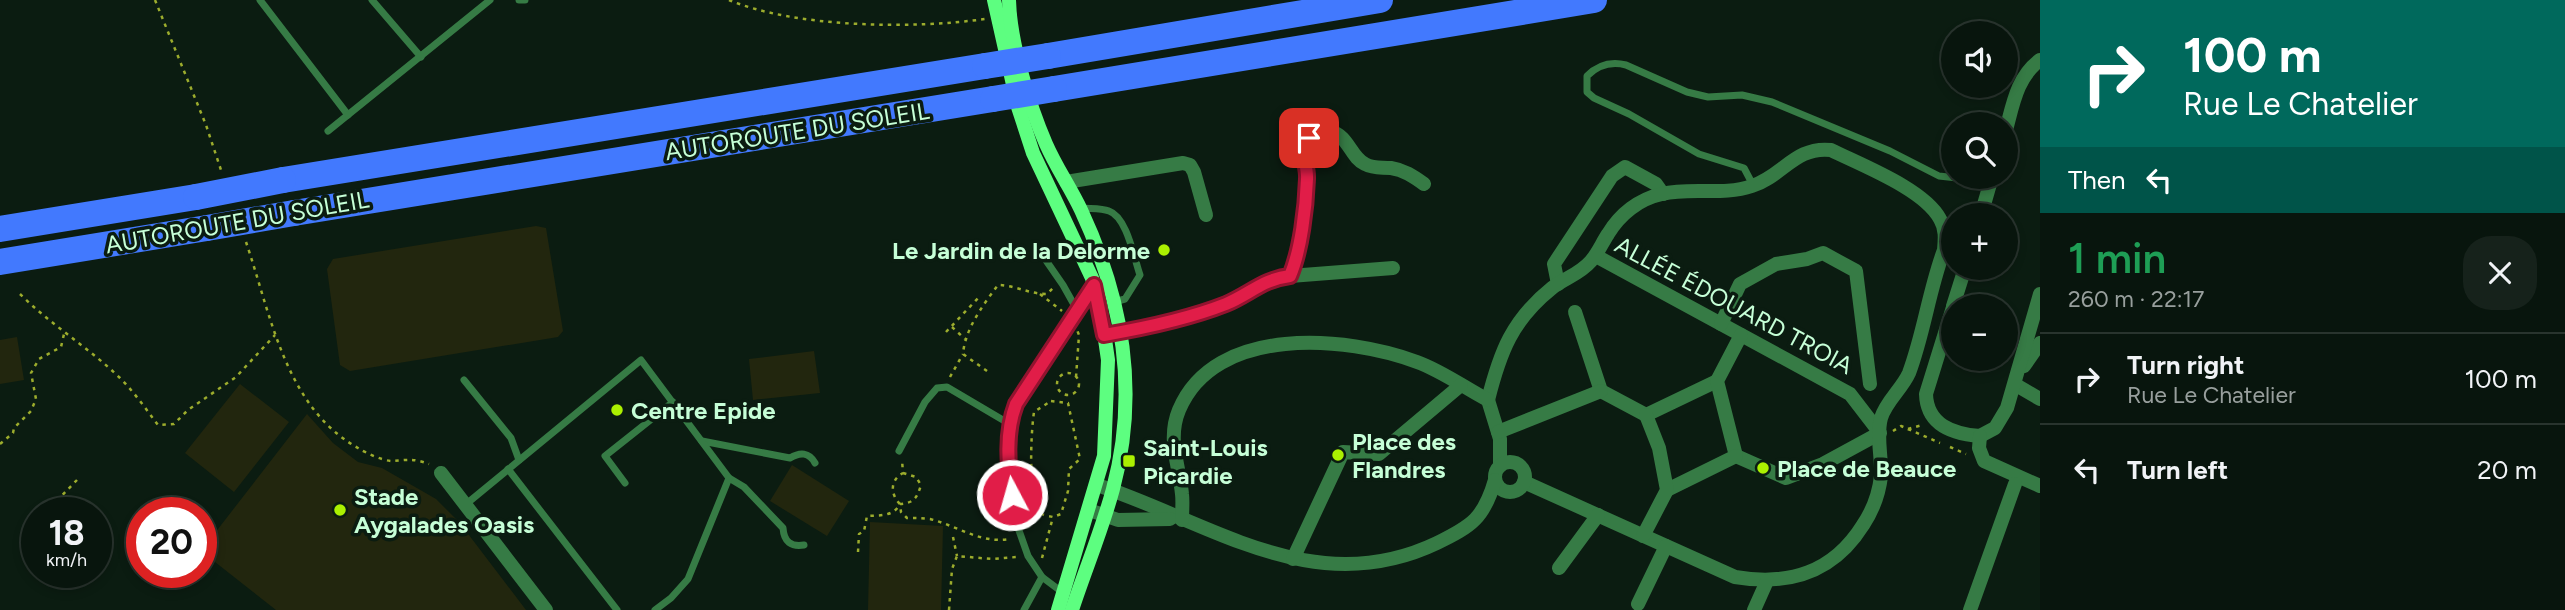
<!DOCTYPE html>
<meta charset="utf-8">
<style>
:root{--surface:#08150d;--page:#16221b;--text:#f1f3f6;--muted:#989f9d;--line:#29342e}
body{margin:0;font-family:Figtree,sans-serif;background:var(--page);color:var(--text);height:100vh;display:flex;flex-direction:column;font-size:26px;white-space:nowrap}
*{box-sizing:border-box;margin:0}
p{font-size:23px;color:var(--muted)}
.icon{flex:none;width:38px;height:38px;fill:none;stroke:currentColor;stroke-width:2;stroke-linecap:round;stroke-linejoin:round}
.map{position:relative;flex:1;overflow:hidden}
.details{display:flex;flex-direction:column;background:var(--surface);width:525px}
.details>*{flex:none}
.top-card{background:#00695c;color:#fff;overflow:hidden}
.fabs{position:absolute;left:1941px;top:21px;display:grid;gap:14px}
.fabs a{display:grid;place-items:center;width:77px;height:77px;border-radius:50%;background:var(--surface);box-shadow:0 4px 10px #0003,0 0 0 2px var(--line);font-size:35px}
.speed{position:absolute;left:21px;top:497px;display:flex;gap:14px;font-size:35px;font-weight:700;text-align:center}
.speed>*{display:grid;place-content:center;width:91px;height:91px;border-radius:50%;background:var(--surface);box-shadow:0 4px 10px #0003,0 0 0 2px var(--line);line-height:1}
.speed small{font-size:18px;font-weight:400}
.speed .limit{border:10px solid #d22;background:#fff;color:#111}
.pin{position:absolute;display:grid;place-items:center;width:60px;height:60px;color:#fff;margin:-30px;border-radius:14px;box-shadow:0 4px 10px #0006}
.me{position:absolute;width:77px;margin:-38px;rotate:354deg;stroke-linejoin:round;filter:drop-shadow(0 0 5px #0008)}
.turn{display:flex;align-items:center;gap:24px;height:147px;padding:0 28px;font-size:32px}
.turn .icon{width:91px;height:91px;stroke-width:2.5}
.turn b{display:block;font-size:49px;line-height:60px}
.then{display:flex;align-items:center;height:66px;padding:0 28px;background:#0003;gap:14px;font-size:26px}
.round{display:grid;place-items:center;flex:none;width:74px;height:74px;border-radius:28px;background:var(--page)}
.head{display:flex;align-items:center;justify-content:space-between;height:119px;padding:0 28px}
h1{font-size:42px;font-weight:600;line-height:52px;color:#1e9e55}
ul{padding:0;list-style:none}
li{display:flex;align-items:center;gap:21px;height:91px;padding:0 28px;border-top:2px solid var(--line)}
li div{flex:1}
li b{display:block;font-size:26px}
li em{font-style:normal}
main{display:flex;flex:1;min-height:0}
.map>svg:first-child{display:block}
.green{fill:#22260e}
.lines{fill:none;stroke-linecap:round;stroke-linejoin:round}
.path{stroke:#9cac2d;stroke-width:2.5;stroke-dasharray:3.5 5;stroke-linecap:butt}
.service{stroke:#367b45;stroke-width:7}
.minor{stroke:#367b45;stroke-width:14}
.secondary{stroke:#5dfe80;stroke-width:14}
.motorway{stroke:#4279fe;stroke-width:26}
.motorway-bridge{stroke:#4279fe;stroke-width:26}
.route-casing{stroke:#92132f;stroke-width:18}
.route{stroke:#e11d48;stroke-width:12}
.poi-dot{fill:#abf001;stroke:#0b1c11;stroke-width:2.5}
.labels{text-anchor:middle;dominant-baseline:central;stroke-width:7;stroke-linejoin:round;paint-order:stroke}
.street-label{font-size:24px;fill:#c6ffd7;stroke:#0b1c11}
.poi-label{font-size:24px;font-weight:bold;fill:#c6ffd7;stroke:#0b1c11;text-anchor:start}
</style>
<main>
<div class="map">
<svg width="2040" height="610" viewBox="0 0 2040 610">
<rect width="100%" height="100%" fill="#0b1c11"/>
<g class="green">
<polygon points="536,226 546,228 563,331 558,337 350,371 340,365 327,269 333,259"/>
<polygon points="17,337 24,380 0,384 0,340"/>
<polygon points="814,351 820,393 753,400 749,359"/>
<polygon points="240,384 289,422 234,492 185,453"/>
<polygon points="307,414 333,443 358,462 382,468 436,499 459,522 526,610 276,610 201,551"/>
<polygon points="792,465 849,501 827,536 770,501"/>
<polygon points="870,522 943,526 941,610 868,610"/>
</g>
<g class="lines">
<g class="path">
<polyline points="155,0 206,125 221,170"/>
<path d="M729 0C796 28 913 29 985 19"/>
<path d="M246 242C271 315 285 407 358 448 366 453 383 461 392 461 409 460 412 458 429 464"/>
<path d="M20 294C51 325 88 347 120 378 134 392 146 409 158 425L174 424 188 410 236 377 275 335"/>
<polyline points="1040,294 1062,311"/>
<polyline points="952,327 965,339"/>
<polyline points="946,332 980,296"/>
<path d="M987 371 963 354C965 329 983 305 998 285 1014 285 1029 294 1047 294L1053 288"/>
<circle cx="1068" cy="384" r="11"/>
<polyline points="950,377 963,354"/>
<polyline points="1076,377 1079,335 1077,330"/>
<path d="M1051 401 1068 403 1080 459 1069 469 1068 491 1061 514 1053 517C1050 516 1045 516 1042 514 1027 501 1031 431 1034 412Z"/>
<polyline points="1908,429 1940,443"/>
<polyline points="1893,431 1901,426 1908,429 1922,425"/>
<polyline points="0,444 13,433 14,428 31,411 36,399 31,373 39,359 61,347 64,334"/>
<polyline points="1950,447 1966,454"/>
<path d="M903 473 916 477 921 485C917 498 914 503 900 504L901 512 907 518C915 518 922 518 930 519 958 526 980 544 1010 539"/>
<polyline points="45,513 77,480"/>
<polyline points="953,537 957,556"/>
<polyline points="28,544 37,522"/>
<path d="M858 552 859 534 864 531 867 516C880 515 893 517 900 504 890 494 890 480 903 473L902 460"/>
<polyline points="1042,558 1053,517"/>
<polyline points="949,610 952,569 957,556 992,559 1017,557"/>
</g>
<g class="service">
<polyline points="260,0 348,115"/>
<polyline points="372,0 421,57"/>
<polyline points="519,0 525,0"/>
<polyline points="328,131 490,0"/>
<path d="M1753 185 1744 168 1699 154 1629 114 1594 98 1587 92V76C1598 65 1610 61 1626 65L1687 92 1708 97 1742 95 1772 102 1890 151 1939 176 1957 178"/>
<path d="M1081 208C1090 209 1101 208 1109 211 1127 217 1134 258 1140 275L1125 299 1114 302"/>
<polyline points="1036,246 1063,285 1077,310"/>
<polyline points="464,380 511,438 519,460"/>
<path d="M702 441 790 458C800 452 809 452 815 463"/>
<polyline points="899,451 925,402 937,388 947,387 1008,423"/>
<polyline points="508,469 617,610"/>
<polyline points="625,483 605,456 673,402"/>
<path d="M465 505 641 360 729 478 744 487 783 528C784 542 791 547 804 545"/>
<polyline points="1062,592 1042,577 1028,556 1016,522 1009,467 1008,423 1017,400 1093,286"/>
<polyline points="655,610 671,598 688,579 729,478"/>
<polyline points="1024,610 1042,577"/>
</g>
<g class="minor">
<path d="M2006 130C2013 104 2017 77 2040 60"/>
<polyline points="1066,182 1183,163 1190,165 1194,172 1206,215"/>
<polyline points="1981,215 1992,177"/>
<polyline points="1596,256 1850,394 1880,433 1823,464 1786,478 1736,456"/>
<polyline points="1290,276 1393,268"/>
<polyline points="1558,284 1554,264 1612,176 1625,167 1656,184 1663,194"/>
<polyline points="1953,306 1965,268"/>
<path d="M1953 307 1926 394C1927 425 1953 434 1980 436"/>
<polyline points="1575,312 1601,391"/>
<polyline points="1721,324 1740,284 1776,264 1807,259 1823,253 1856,271 1870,384"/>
<path d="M1109 334C1148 327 1189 319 1225 304 1250 295 1262 279 1290 276 1299 256 1308 199 1307 177 1307 166 1300 155 1304 145 1308 135 1320 130 1331 132 1348 135 1351 158 1365 164 1374 169 1381 167 1391 168 1404 170 1413 176 1424 184"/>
<polyline points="2024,366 2040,343"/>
<polyline points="2016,385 2040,399"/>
<polyline points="1601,391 1646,415"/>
<path d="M1488 400C1500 352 1512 320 1552 288 1565 278 1580 274 1591 261 1598 253 1602 243 1608 234 1620 214 1639 199 1662 194 1691 187 1723 196 1752 186 1783 176 1795 146 1831 150 1861 165 1924 189 1940 219 1946 229 1945 239 1944 250 1929 290 1924 333 1909 373 1902 389 1886 401 1881 418 1876 436 1882 457 1881 476 1879 494 1873 510 1863 525 1833 573 1789 586 1735 577L1524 482"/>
<polyline points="1488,400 1500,439 1500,466"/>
<polyline points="1646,415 1717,381"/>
<polyline points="1498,432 1601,391"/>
<polyline points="1980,436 1995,428 2007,408 2040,294"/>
<polyline points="1980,436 1979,448 1984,461 2040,486"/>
<polyline points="1736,456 1717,381 1741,335"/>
<circle cx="1510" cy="477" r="15"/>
<polyline points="441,473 546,610"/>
<path d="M1097 485C1210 522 1314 602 1437 543 1472 526 1484 518 1495 480"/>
<polyline points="1667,490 1736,456"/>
<polyline points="1089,510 1118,520 1170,519"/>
<path d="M1182 520C1182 511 1183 502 1182 494 1179 464 1167 439 1179 410 1215 324 1347 336 1417 362 1442 371 1465 388 1488 400"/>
<polyline points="1643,536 1667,490 1659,448 1646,415"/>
<polyline points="1293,559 1343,452 1379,454 1461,385"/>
<polyline points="1559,568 1598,515"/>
<polyline points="1638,604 1666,546"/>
<polyline points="1754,610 1767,581"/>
<polyline points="1970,610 2015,484"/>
</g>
<g class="secondary">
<polyline points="994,0 1018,107 1033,153 1092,278 1100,305 1108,360 1104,456 1058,610"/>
<path d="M1009 0C1010 42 1029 105 1046 144 1056 167 1070 187 1081 210 1123 300 1139 392 1113 489 1102 530 1085 570 1072 610"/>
</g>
<g class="motorway">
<polyline points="1048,56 1380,0"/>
<polyline points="1054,89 1594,0"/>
<polyline points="283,180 985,66"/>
<polyline points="294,213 993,99"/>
<polyline points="0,229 196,197"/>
<polyline points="0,262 207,228"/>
</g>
<g class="motorway-bridge">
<polyline points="985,66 1048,56"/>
<polyline points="993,99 1054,89"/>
<polyline points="196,197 283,180"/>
<polyline points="207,228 294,213"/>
</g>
</g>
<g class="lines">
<defs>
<path id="route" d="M1012 495C1008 464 1005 433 1016 404L1094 285 1104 335C1145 328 1188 319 1226 304 1250 294 1263 279 1290 276 1301 250 1306 208 1307 179 1308 164 1298 151 1309 138"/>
</defs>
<use href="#route" class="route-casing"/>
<use href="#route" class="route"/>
</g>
<g class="poi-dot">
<circle cx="1164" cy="250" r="7"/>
<circle cx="617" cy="410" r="7"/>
<circle cx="1338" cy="455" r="7"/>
<rect x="1122" y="454" width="14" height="14" rx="3.5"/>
<circle cx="1763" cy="468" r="7"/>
<circle cx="340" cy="510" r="7"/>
</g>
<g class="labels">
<g class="street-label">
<text transform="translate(797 131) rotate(-9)">AUTOROUTE DU SOLEIL</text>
<text transform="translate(237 222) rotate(-10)">AUTOROUTE DU SOLEIL</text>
<text transform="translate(1734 305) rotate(28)">ALLÉE ÉDOUARD TROIA</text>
</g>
<g class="poi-label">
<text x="1150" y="250" text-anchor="end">Le Jardin de la Delorme</text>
<text x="631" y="410">Centre Epide</text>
<text x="1352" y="441">Place des<tspan x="1352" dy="28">Flandres</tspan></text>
<text x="1143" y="447">Saint-Louis<tspan x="1143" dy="28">Picardie</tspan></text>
<text x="1777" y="468">Place de Beauce</text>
<text x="354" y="496">Stade<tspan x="354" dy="28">Aygalades Oasis</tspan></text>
</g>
</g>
</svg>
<div class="fabs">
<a><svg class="icon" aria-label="sound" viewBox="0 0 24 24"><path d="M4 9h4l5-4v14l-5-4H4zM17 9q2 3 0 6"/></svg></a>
<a><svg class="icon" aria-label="search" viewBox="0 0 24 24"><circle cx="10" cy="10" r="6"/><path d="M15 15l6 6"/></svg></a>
<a>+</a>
<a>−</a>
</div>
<div class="speed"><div>18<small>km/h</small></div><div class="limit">20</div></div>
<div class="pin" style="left:1309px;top:138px;background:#d93025"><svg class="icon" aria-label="arrive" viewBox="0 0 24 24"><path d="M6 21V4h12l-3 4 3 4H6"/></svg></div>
<svg class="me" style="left:1012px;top:495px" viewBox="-20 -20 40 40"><circle r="17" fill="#e11d48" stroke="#fff" stroke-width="3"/><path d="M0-11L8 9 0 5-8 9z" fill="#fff"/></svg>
</div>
<section class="details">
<div class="top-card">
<div class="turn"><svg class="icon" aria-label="right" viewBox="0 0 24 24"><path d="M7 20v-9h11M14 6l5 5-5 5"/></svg><div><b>100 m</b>Rue Le Chatelier</div></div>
<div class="then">Then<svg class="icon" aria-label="left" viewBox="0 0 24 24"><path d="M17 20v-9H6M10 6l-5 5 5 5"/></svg></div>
</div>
<div class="head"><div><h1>1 min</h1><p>260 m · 22:17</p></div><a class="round"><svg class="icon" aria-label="close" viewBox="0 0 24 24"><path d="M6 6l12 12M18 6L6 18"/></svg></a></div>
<ul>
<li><svg class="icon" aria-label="right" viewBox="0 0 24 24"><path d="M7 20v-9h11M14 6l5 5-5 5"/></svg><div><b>Turn right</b><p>Rue Le Chatelier</p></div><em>100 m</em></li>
<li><svg class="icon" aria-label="left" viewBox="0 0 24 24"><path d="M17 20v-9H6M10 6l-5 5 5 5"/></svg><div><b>Turn left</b></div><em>20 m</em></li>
</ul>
</section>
</main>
